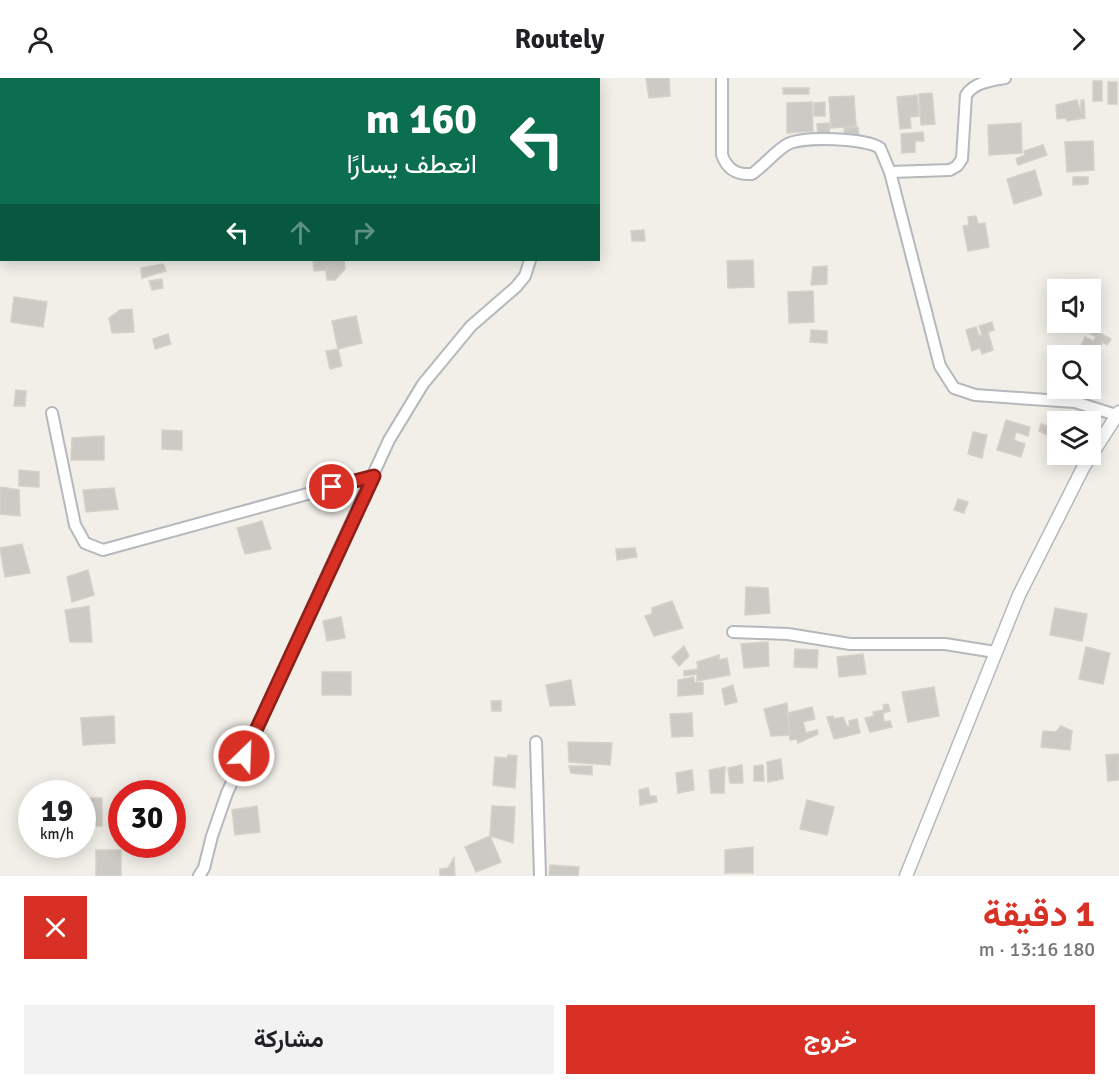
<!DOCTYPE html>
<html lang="ar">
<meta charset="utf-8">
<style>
:root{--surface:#fff;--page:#f2f2f2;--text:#202124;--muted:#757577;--accent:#d93025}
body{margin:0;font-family:Signika,Vazirmatn,sans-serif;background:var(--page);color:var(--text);direction:rtl;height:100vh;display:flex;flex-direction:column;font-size:22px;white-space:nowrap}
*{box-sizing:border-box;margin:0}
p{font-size:20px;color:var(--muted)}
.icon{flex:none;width:33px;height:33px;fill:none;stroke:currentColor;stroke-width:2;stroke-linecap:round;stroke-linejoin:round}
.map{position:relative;height:798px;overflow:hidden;direction:ltr}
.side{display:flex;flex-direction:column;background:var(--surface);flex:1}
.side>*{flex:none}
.top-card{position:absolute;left:0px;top:0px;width:600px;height:183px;box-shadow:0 3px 15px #0003;direction:rtl;background:#0b6e4f;color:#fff;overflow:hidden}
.tools{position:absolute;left:1047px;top:201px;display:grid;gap:12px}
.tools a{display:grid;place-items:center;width:54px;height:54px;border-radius:0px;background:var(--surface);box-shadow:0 3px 15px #0003;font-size:30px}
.speed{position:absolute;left:18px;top:702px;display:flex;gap:12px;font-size:30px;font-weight:700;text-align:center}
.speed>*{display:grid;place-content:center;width:78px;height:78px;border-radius:50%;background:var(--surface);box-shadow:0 3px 15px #0003;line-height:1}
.speed small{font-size:15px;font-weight:400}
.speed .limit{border:9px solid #d22;background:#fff;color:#111}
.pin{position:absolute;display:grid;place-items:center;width:51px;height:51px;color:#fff;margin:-26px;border:3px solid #fff;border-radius:50%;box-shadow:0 2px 6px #0007}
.me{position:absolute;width:66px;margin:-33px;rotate:24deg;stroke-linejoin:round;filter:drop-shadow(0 0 4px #0008)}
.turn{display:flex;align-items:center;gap:21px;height:126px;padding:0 24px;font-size:27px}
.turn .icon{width:78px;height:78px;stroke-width:2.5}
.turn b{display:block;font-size:42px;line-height:51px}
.lanes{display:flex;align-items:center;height:57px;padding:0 24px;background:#0003;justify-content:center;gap:30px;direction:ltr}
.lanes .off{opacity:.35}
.round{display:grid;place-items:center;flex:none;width:63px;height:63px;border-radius:0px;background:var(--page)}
.headline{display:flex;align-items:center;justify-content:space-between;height:102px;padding:0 24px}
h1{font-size:36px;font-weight:700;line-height:45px;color:var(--accent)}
.action{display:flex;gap:12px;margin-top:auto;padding:12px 24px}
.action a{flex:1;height:69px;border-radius:0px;background:var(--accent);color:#fff;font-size:24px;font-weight:700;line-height:69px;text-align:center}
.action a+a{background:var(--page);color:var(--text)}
header{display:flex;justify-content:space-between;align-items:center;height:78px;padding:0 24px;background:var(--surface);font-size:27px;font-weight:700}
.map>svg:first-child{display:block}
.building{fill:#cccac5;stroke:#d6d1c6;stroke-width:1.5}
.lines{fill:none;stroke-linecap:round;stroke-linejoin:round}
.minor-casing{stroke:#b5b8bc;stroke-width:14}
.tertiary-casing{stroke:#b5b8bc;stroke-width:15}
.minor{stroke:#fff;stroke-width:10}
.tertiary{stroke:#fff;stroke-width:12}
.route-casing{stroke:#8d1f18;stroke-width:15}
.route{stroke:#d93025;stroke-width:10}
</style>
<header><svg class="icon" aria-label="forward" viewBox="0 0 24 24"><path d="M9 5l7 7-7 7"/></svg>Routely<svg class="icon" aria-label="person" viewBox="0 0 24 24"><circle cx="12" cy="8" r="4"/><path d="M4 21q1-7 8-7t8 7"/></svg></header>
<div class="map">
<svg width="1119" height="798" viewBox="0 0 1119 798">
<rect width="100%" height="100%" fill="#f1efe8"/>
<g class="building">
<polygon points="646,0 669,0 670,18 649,20"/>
<rect x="1093" y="3" width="9" height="20"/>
<rect x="1108" y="4" width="9" height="22"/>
<rect x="783" y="10" width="26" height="6"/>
<polygon points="932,15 935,46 921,47 919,16"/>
<polygon points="917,17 919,38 910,39 911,50 900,51 897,19"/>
<polygon points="854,18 856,48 831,50 829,19"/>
<polygon points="1077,22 1081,35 1081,22 1084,22 1085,40 1067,43 1066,40 1057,41 1056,27"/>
<polygon points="812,24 813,53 787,55 787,25"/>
<polygon points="825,24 825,38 814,38 814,25"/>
<polygon points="829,45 830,60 818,61 817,46"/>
<polygon points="1021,45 1022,75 989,77 988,47"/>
<polygon points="858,49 859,58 845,59 844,50"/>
<polygon points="923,54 924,63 915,63 915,74 902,75 901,56"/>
<polygon points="1093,63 1094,92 1067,94 1065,64"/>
<polygon points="1043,67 1047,77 1018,87 1016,81 1025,77 1024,73"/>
<polygon points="1035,92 1042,117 1014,126 1007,101"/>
<polygon points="1073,99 1088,99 1088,106 1073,107"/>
<polygon points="976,138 978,146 985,145 989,169 968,173 963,148 969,147 968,139"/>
<polygon points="644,152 645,163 632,163 631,153"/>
<polygon points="313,182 344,182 345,191 335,202 327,202 326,192 314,193"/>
<polygon points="753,182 754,209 728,210 727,183"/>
<polygon points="163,186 166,193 142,200 141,190"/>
<polygon points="827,188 827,206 811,207 813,189"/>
<polygon points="162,201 163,210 152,212 149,203"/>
<polygon points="813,213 814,244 789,245 788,214"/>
<polygon points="14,219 47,224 43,249 11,244"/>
<polygon points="132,231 134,254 112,255 109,240 120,232"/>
<polygon points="356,238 362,265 338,271 332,243"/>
<polygon points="992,244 994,252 988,254 993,272 982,276 980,270 972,273 966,252 976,249 979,258 982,257 979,248"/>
<polygon points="1091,250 1111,261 1107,267 1103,264 1092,282 1090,278 1077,277 1085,259 1093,263 1096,259 1088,254"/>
<polygon points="811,252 827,253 827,265 810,264"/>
<polygon points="168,256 171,266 155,271 153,261"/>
<polygon points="338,271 342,288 330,291 326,273"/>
<polygon points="16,312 26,313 25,328 14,328"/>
<polygon points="1049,341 1058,344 1058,367 1054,366 1055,361 1039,353 1041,346 1047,348"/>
<polygon points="1006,342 1030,349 1028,358 1016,354 1014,362 1025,366 1021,379 997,372"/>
<polygon points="162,352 182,353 182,372 162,371"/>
<polygon points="973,354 987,357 982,380 968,376"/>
<polygon points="104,358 104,382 71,382 72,360"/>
<polygon points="19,392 39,394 39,409 19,408"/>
<polygon points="0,409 19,412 20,438 0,436"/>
<polygon points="114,410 118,431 86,434 83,412"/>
<polygon points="958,421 968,424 964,435 954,432"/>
<polygon points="262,443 271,471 245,476 237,450"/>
<polygon points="22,466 30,495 5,499 0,470"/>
<polygon points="635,470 637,479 617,482 616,471"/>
<polygon points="88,492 94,517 72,524 67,499"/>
<polygon points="746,509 768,510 770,535 745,537"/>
<polygon points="672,523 683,550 654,558 645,538 652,536 652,530"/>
<polygon points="89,528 92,564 70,564 65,532"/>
<polygon points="1055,530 1087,536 1082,563 1050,557"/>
<polygon points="341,539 345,560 327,563 323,543"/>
<polygon points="768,564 769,588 744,590 741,566"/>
<polygon points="684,568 689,578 679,588 672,579"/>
<polygon points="1086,569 1110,575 1103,606 1079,601"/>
<polygon points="795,571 818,572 817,590 794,589"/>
<polygon points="863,576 866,596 839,599 837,579"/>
<polygon points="719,577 719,582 727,580 730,597 697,603 697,596 684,598 684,593 698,591 697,584"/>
<rect x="322" y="594" width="29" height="23"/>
<polygon points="694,599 694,604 703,605 703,616 678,618 678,602"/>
<polygon points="571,602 575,627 550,628 546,607"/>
<polygon points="733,607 737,624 725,627 722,611"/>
<polygon points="934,609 939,638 908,644 902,614"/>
<polygon points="491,623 501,623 501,633 492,633"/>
<polygon points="787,625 790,657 771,658 764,631"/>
<polygon points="888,626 890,633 883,635 884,644 890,643 892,649 870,654 865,640 874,638 873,634 884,632 883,627"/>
<polygon points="812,629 815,641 803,644 806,655 817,652 818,656 798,665 797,661 790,662 788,635"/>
<polygon points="692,635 693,658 672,659 670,636"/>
<polygon points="114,638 115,665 83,667 81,640"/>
<polygon points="833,638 834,641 843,639 847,648 850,648 849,643 857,641 860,655 834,661 827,639"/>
<polygon points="1061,648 1072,653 1070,672 1041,669 1043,653 1056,654"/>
<polygon points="568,664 612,665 610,687 569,684"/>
<polygon points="1119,676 1119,702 1108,703 1106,677"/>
<polygon points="508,677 517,678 515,710 493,707 495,679 507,680"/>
<polygon points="781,681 783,701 768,704 767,684"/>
<polygon points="742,687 743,705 730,705 728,690"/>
<polygon points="763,687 764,703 754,703 754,688"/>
<polygon points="569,688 592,688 592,697 571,695"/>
<polygon points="725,689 724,715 711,715 709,692"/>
<polygon points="692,692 694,712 678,715 676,695"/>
<polygon points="648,710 650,718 656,718 657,724 640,727 639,712"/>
<rect x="82" y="720" width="20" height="28"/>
<polygon points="807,722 834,729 827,757 800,751"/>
<polygon points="257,728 260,754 235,757 232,732"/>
<polygon points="492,728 515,729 513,765 490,758"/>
<polygon points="490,758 501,784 476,794 465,769"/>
<polygon points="753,769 753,795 725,795 725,772"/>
<rect x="96" y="772" width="25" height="26"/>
<polygon points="454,780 455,798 440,798 440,791 448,790"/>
<polygon points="550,787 579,789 578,798 549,798"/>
</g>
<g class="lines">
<defs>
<g id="minor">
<path d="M722 0V77C727 91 736 97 752 96 765 87 775 73 788 66 804 58 866 60 880 70L890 94 940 288 954 310 975 317 1075 324 1116 337"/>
<polyline points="535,2 535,0"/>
<path d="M890 94 950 92 957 88 962 81 966 17C975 4 990 3 1005 0"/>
<polyline points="52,335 75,447 85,465 103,472 373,398"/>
<polyline points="733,554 788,556 850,566 945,566 995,574"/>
<polyline points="536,664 540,798"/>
<polyline points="199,798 204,790 212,758 227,715 389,362 423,306 471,248 516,209 525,198 530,182"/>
</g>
<polyline id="tertiary" points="906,798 1019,517 1083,390 1119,334"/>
</defs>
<use href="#minor" class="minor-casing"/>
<use href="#tertiary" class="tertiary-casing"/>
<use href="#minor" class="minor"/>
<use href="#tertiary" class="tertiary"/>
</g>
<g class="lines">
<defs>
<polyline id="route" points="244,678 374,398 332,409"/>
</defs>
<use href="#route" class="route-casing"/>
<use href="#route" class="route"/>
</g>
</svg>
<div class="tools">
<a><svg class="icon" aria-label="sound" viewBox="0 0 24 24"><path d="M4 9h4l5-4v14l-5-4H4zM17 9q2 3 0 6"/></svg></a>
<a><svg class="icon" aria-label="search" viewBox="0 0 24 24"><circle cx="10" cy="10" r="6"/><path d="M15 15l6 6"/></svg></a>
<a><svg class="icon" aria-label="layers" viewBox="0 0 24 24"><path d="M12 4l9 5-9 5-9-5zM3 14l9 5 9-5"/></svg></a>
</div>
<div class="speed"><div>19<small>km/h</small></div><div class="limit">30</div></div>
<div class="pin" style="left:332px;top:409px;background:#d93025"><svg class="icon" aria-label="arrive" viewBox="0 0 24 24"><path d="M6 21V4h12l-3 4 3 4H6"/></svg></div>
<svg class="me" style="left:244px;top:678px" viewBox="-20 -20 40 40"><circle r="17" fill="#d93025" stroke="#fff" stroke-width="3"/><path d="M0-11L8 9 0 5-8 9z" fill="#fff"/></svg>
<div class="top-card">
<div class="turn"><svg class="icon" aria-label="left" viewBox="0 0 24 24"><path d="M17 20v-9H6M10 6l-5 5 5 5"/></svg><div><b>160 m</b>انعطف يسارًا</div></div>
<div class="lanes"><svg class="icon" aria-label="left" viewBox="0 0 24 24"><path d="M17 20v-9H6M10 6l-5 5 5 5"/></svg><svg class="icon off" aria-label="ahead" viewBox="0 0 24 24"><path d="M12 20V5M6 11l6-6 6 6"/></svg><svg class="icon off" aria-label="right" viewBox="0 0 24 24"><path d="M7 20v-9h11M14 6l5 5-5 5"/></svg></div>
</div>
</div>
<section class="side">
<div class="headline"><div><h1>1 دقيقة</h1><p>180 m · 13:16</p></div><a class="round" style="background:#d93025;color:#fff"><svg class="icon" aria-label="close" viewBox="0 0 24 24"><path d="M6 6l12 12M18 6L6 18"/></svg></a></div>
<div class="action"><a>خروج</a><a>مشاركة</a></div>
</section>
